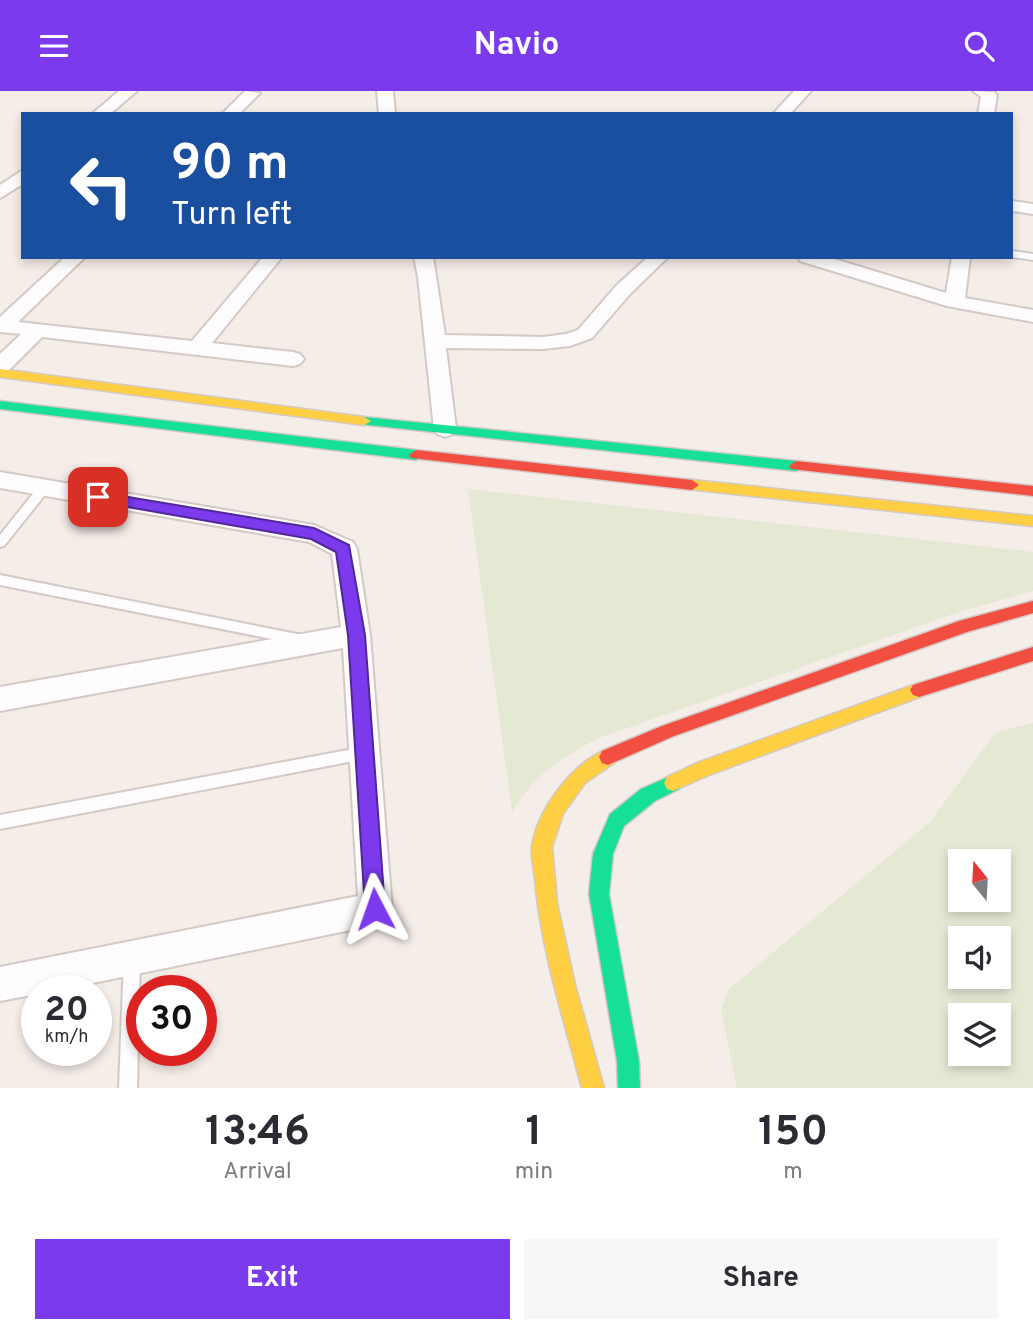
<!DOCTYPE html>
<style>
:root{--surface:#fff;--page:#f7f7f7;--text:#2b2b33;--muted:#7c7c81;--accent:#7c3aed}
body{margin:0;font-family:Overpass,sans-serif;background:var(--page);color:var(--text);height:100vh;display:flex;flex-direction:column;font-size:26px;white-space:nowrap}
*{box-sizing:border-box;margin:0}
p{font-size:23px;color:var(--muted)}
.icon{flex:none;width:38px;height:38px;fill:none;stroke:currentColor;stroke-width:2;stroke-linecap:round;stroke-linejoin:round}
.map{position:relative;height:997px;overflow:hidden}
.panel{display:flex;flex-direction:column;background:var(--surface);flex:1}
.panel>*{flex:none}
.guide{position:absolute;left:21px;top:21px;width:992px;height:147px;border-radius:0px;box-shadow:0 4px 10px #0003;background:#1a4fa0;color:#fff;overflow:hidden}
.needle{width:46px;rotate:342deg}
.buttons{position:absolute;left:948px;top:758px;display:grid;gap:14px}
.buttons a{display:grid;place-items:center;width:63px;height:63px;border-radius:0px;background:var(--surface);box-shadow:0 4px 10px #0003;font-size:35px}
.speed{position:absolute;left:21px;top:884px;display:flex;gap:14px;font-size:35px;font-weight:700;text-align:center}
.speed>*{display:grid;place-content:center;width:91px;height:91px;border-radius:50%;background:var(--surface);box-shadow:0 4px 10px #0003;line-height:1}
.speed small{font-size:18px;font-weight:400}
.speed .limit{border:10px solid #d22;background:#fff;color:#111}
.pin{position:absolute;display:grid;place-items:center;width:60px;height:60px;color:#fff;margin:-30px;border-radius:14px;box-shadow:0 4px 10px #0006}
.me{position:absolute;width:77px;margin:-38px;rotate:356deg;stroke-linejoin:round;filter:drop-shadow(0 0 5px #0008)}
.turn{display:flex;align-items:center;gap:24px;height:147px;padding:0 35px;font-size:32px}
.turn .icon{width:91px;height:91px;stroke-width:2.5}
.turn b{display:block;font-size:49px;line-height:60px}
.eta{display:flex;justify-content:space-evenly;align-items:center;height:119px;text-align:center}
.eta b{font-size:42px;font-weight:700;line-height:49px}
.cta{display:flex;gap:14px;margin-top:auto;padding:14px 35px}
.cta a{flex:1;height:80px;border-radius:0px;background:var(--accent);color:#fff;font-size:28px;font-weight:700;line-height:80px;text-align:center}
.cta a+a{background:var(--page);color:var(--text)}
header{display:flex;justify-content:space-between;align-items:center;height:91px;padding:0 35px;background:var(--accent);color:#fff;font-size:32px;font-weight:700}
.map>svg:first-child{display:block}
.green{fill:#e5e9d4;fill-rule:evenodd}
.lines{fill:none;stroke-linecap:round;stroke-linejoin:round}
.lane-casing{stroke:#d3c9c6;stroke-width:4}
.street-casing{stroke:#d3c9c6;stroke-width:4}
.fast-casing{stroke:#d4c9c4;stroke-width:3}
.slow-casing{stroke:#d4c9c4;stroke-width:3}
.jam-casing{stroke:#d4c9c4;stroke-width:3}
.lane{fill:#fefcfc;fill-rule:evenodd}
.street{fill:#fefcfc;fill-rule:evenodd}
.fast{fill:#16e098;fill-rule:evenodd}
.slow{fill:#ffcf43;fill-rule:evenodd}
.jam{fill:#f24e42;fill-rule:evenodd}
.route{fill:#7c3aed;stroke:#51269a;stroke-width:2}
</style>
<header><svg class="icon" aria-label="menu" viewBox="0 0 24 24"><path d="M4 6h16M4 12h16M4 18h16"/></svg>Navio<svg class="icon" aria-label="search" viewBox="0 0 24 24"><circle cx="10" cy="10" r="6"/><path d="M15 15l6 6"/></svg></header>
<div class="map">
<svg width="1033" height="997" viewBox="0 0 1033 997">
<rect width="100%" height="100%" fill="#f5ede8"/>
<g class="green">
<path d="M468 398 1033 461V500L953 523 596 648C557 671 537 681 512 721Z"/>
<path d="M1033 632V997H737L721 918 729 898 930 731 996 641ZM961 770H999V808H961ZM961 847H999V886H961ZM961 924H999V962H961Z"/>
</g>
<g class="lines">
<defs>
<g id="lane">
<polygon points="1012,160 1033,163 1033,169 1012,166"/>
<polygon points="44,393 50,397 48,400 4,455 0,456 0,444 40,394"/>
<polygon points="0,484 302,544 307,545 308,549 307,553 302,554 0,494"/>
<polygon points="364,656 369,658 371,662 369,666 364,668 0,738 0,724"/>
<polygon points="132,860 138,862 140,868 137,997 119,997 124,868 126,862"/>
</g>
<g id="street">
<polygon points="119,0 137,0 110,23 92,23"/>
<polygon points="245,0 260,2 239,23 222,23"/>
<polygon points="377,0 393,0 395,23 379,23"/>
<polygon points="794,0 811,0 790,23 773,23"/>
<polygon points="973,0 994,1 997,4 994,23 978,23 981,6"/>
<polygon points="23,79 23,93 0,107 0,94"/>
<polygon points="1012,110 1033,113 1033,123 1012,120"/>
<polygon points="65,166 85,166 18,231 192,250 263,166 282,166 212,252 293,261 300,263 304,268 300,273 293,275 42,246 8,280 0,282 0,263 21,243 0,241 0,226"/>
<polygon points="414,166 433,166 445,244 543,246 566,243 578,239 616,195 648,166 668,166 630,203 592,247 570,255 543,258 446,257 456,338 453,343 445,346 437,343 434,338 418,186"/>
<polygon points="798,166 828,166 946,202 952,166 970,166 965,207 1033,219 1033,231 947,215 800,170"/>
<polygon points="0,381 314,434 353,451 357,458 370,544 392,818 387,829 375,834 54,900 37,900 37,903 0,910 0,876 358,805 343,557 0,620 0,596 341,536 332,463 309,451 0,397"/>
</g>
<g id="fast">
<polygon points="0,310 416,359 423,364 416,369 0,318"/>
<polygon points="364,326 796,370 803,375 796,380 359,333 357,330 359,327"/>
<polygon points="673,684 679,686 682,692 679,698 655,710 624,735 613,763 609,803 639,970 640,997 618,997 617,970 589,803 593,763 610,723 641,698"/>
</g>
<g id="slow">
<polygon points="0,278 364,326 371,330 364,334 0,286"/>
<polygon points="692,389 1033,425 1033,435 687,398 685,394 687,390"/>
<polygon points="919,592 925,594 928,599 925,604 709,684 673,700 667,698 664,692 667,686 697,672"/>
<path d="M608 658 614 660 617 666 614 672 585 692 563 723 552 756 557 812 575 894 604 997H582C564 929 541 859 535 788 534 778 531 766 532 756 537 719 573 671 608 658Z"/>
</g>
<g id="jam">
<polygon points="416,359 692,389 699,394 692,399 411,367 409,364"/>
<polygon points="796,370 1033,395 1033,405 791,378 789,375"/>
<polygon points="1033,510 1033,522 967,541 674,645 608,674 602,672 599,666 602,660 662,635 959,530"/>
<polygon points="1033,556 1033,570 919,606 913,604 910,599 913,594"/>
</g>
</defs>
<use href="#lane" class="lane-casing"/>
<use href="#street" class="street-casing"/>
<use href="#fast" class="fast-casing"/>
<use href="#slow" class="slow-casing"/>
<use href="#jam" class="jam-casing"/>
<use href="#lane" class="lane"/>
<use href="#street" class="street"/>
<use href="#fast" class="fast"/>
<use href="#slow" class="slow"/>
<use href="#jam" class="jam"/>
</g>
<polygon class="route" points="98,401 314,437 349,454 365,544 385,818 382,825 375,828 368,825 365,818 348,544 336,461 311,448 93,410 91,406"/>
</svg>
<div class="buttons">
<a><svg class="needle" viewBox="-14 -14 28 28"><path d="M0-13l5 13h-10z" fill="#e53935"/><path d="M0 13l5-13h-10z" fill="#7c7c81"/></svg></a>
<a><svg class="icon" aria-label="sound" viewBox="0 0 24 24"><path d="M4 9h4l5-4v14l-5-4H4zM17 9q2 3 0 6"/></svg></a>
<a><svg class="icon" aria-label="layers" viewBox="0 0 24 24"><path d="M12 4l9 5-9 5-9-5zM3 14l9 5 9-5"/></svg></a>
</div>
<div class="speed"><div>20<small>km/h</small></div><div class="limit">30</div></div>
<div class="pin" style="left:98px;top:406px;background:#d93025"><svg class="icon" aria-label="arrive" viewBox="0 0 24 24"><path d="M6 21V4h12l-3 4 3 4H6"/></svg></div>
<svg class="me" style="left:375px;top:818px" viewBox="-20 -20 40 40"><path d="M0-17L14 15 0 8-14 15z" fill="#7c3aed" stroke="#fff" stroke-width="4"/></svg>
<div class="guide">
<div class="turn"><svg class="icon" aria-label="left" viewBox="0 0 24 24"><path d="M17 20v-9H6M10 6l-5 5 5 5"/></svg><div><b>90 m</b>Turn left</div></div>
</div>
</div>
<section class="panel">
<div class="eta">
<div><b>13:46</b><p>Arrival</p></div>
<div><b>1</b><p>min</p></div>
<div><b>150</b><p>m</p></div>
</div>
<div class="cta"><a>Exit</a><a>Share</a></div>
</section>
